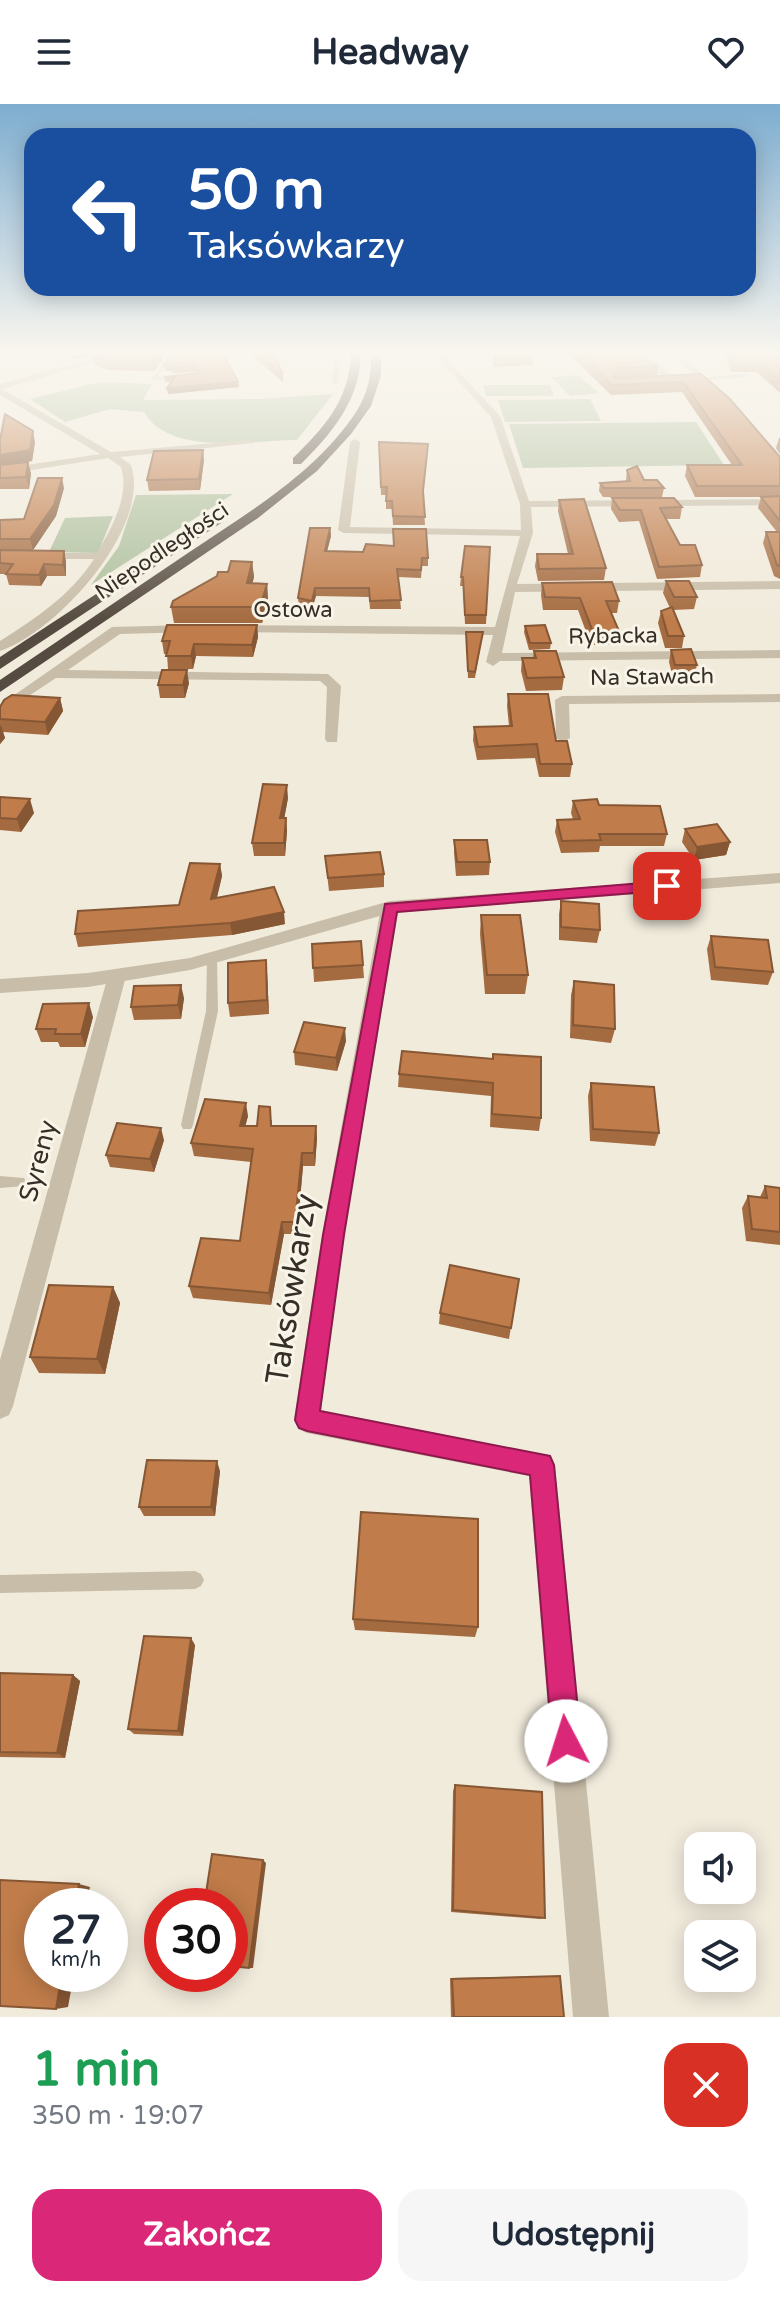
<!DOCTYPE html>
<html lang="pl">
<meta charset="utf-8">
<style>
:root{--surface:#fff;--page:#f6f6f7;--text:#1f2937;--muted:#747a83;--accent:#db2777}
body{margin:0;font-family:"Varela Round",sans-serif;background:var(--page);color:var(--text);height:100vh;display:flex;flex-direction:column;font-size:30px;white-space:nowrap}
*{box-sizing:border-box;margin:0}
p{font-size:26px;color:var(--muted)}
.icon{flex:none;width:44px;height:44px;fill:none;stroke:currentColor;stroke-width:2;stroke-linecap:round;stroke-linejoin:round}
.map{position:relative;height:1913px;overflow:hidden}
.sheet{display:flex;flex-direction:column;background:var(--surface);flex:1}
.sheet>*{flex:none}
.hud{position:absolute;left:24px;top:24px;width:732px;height:168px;border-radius:24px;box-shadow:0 4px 20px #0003;background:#1a4fa0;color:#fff;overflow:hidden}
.fabs{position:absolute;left:684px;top:1728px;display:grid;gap:16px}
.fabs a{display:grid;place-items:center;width:72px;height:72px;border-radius:16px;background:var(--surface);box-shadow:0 4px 20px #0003;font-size:40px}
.speed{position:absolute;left:24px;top:1784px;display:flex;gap:16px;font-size:40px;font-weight:700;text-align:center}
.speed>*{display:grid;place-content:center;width:104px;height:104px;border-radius:50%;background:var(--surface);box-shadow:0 4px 20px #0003;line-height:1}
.speed small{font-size:20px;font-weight:400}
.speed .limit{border:12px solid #d22;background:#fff;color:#111}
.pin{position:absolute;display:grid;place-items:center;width:68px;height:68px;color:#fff;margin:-34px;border-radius:16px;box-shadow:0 4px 12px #0006}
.me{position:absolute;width:88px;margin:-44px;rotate:355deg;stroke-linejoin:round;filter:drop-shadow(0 0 6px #0008)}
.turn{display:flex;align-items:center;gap:28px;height:168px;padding:0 32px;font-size:36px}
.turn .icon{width:104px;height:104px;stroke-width:2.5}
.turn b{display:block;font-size:56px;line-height:68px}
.round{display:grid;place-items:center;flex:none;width:84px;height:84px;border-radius:24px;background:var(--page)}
.head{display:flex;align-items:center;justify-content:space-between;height:136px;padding:0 32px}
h1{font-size:48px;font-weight:800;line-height:60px;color:#1e9e55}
.primary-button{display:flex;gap:16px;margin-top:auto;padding:16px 32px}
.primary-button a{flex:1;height:92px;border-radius:24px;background:var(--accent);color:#fff;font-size:32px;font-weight:800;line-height:92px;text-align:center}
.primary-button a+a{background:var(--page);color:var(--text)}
header{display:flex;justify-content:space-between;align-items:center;height:104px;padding:0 32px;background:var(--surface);font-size:36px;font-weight:800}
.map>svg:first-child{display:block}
.green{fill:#adbf9c}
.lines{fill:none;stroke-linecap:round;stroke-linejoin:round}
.service{fill:#c8bda8;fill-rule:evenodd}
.minor{fill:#c8bda8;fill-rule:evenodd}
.tertiary{fill:#c8bda8;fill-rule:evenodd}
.motorway{fill:#564b40;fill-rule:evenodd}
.wall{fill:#a56b40}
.shaded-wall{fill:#865734}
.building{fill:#c07c4a;stroke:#865734;stroke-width:2}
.route{fill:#db2777;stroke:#8e194d;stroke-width:2}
.labels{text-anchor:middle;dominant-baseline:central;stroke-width:6;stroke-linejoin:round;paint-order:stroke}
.far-street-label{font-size:22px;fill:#362f28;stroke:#f9f4e8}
.street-label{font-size:26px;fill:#362f28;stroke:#f9f4e8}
.near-street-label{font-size:32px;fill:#362f28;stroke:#f9f4e8}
</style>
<header><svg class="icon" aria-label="menu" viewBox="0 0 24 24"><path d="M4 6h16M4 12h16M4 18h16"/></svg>Headway<svg class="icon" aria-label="heart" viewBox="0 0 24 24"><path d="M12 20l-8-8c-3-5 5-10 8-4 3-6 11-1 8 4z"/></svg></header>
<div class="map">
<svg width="780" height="1913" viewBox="0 0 780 1913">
<rect width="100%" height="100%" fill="#f1ebdc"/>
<g class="green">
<polygon points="578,271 599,289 600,289 570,292 551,273"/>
<path d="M100 278 152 280 143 296 260 295 333 290 297 336C253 336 170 353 144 308L110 305 65 318 30 295Z"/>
<polygon points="483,281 550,281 554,292 486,292"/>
<polygon points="590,295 601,317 505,318 498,296"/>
<polygon points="696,318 724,361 523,364 509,320"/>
<polygon points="233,390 91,481 119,442 136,391"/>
<polygon points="113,412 98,449 49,448 65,414"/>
</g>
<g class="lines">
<g class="service">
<polygon points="169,251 173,251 157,273 180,272 182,275 151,276"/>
<polygon points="336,251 340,251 338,278 335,280 332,278"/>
<polygon points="745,270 747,273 702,276 699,274"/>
<polygon points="212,851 217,855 218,907 193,1021 191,1025 183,1025 181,1021 206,907 207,855"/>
<polygon points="0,1072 24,1074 26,1078 24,1082 0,1084"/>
<polygon points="195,1467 201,1470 204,1476 201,1482 195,1485 0,1489 0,1471"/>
</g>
<g class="minor">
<polygon points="133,251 187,251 136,255"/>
<polygon points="435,251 443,251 500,312 529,397 780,395 780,401 531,403 533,429 517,480 780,477 780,485 515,488 502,549 780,546 780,554 500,557 493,562 486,558 493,531 225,528 225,522 230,521 495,523 520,432 344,429 338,426 350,338 355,335 360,338 350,423 521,426 520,400 491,313"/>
<polygon points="638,251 647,251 675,273 695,272 672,251 680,251 722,287 715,289 698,274 670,278"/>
<path d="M0 284 111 348 249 336 254 339 120 353 131 361C152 423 57 528 0 547V537C36 514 70 492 94 455H0V449H97C112 423 130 392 121 363L108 354 0 371V365L100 350 0 291Z"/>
<polygon points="190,521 196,525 195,528 120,530 68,566 328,570 341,582 337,638 327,638 325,635 327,583 320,577 56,574 0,611 0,601 112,523"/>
<polygon points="780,590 780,598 569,600 570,634 563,638 556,634 555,596 562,592"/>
<polygon points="390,797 399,803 344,1131 321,1306 551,1352 555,1361 609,1913 573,1913 529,1372 307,1329 298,1325 294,1316 322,1131 381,803"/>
<polygon points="117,865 126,872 13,1302 9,1311 0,1315 0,1256 108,872"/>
</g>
<g class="tertiary">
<polygon points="106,251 118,251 0,286 0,280"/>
<polygon points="780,769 780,779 390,809 190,866 88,883 0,889 0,875 88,869 190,854 390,797"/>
</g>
<g class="motorway">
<path d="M351 251H361C359 297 333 328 301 360H293V354C324 324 349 296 351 251Z"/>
<path d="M371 251H381V272L371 302 351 330 317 367 258 414 0 588V576C63 534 125 491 188 449 246 410 311 372 352 314 366 295 372 274 371 251Z"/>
<polygon points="212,414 224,417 0,565 0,553"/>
</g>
</g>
<g class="wall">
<polygon points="72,251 96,251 78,255 72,253"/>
<polygon points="172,251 239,283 168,290 167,284 171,278 165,278 164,273 197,269 196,268 173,269 172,267 165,267 164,261"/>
<polygon points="251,251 274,251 283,270 283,278"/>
<polygon points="494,251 534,251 533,261 493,263"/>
<polygon points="570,251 635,251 640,255 659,262 657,271 617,274 701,270 780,353 780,475 774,472 763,439 766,428 777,428 758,404 761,393 763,393 695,393 685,372 687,361 732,361 682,288 611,291"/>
<polygon points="725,251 780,251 780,289 757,268 731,268"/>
<polygon points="93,252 162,256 154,267 108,266 95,261"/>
<polygon points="779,334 780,334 780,350 776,344"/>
<polygon points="0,336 35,338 32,357 17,359 31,369 29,385 0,385"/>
<polygon points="379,338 428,340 423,390 425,421 393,421 392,405 386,405 386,391 381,391"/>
<polygon points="204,356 200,386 149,387 147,376"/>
<polygon points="627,366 644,376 664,384 662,393 603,393 599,387 600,379 626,377"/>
<polygon points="64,384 56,412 33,446 0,446 0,416 24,415"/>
<polygon points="612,394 682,403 680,415 666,415 680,441 702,461 700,473 657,475 639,417 619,418 611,405"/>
<polygon points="559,396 606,464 604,476 538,477 535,462 537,450 568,450 558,407"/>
<polygon points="330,424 331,432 327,447 428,454 428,462 422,462 421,474 398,473 401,505 370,505 369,493 316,492 312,505 299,502 298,494"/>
<polygon points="490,443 486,520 465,520 463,482 460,482 461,473"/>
<polygon points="0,446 64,447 66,458 66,472 47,472 41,482 9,481 6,470 0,470"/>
<polygon points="252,458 254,473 252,479 267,480 268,496 262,519 174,519 171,503 228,468"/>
<polygon points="666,477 697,493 694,505 673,506 684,532 682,544 665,544 658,519 661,507 670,504 663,489"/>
<polygon points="542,479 619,497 617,509 611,509 619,527 617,540 591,541 578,506 543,506 541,491"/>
<polygon points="257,521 258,533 253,553 196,552 193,565 168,565 167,550 164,550 162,537"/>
<polygon points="525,522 551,539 550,545 529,546 524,528"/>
<polygon points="466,528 483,528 475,574 468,574"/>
<polygon points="671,546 697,561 694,573 673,574 669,558"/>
<polygon points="534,547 564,573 562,586 526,587 521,567 522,554 533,554"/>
<polygon points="189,579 185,594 160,594 158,581"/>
<polygon points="508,590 556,637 572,660 570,673 539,673 535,654 477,656 473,636 474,623 509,622 507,602"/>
<polygon points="60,594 63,607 48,631 3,628 5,634 0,640 0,603"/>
<polygon points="0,693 34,709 21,728 0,726"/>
<polygon points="288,694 284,714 286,714 287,727 285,752 254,752 252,739"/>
<polygon points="573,697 599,701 667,730 664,742 600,742 599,748 561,749 555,728 557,716 573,715 571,709"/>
<polygon points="685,725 730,738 726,751 694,756 682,738"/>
<polygon points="454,736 490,758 489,771 456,772 454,749"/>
<polygon points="325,752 384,770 384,783 329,787"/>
<polygon points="220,760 222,772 217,794 285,820 232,831 78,843 75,830 179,801"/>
<polygon points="561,797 600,826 597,839 559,836 559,810"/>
<polygon points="481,811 528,871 525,890 485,890 480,830"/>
<polygon points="711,832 773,868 768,881 711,876 707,845"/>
<polygon points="312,840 363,861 364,874 314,878"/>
<polygon points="267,869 269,910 230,913 228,899"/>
<polygon points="574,877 615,925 611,939 570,934 571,891"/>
<polygon points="184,894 181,915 134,916 131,903"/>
<polygon points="93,913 85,943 60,943 58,938 41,938 36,925"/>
<polygon points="346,937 337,967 295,961 294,948"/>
<polygon points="493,955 541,1014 539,1027 490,1023 491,992 398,983 399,970"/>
<polygon points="591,979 659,1029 655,1042 590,1037 588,992"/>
<polygon points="248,1012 245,1022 257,1022 272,1016 272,1022 316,1022 317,1034 315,1062 303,1062 297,1130 284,1130 271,1201 193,1194 189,1182 240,1137 251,1058 194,1052 191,1039"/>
<polygon points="164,1036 154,1068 110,1063 106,1051"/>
<polygon points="765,1082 780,1084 780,1141 746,1137 742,1104 748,1092 760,1093"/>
<polygon points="519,1175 509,1235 439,1220 440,1209"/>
<polygon points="113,1183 120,1199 105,1270 39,1269 30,1253"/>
<polygon points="220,1367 215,1412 144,1412 139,1403"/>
<polygon points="353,1515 478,1523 475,1533 355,1526"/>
<polygon points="195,1541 183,1632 134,1630 128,1625"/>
<polygon points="0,1569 73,1571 80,1577 65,1654 0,1653"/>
<polygon points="455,1681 545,1814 540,1815 451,1808 453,1687"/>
<polygon points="554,1872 560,1872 564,1913 451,1913 450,1874"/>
</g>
<g class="shaded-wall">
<polygon points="77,251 96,251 78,255"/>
<polygon points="158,251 161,251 162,256 154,267 153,258"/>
<polygon points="238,278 239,283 168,290 167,284"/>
<polygon points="33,327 35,338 32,357 0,362 0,351"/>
<polygon points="203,346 204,356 200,386 199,375"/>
<polygon points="28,358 31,369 29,385 26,373"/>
<polygon points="62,374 64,384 56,412 33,446 30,435"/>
<polygon points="330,424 331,432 325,455 325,447"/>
<polygon points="64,447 66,458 66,472 63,461"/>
<polygon points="252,458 254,473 249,495 247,479"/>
<polygon points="44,460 47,472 41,482 39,471"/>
<polygon points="267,480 268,496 262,519 260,503"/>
<polygon points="315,484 316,492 312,505 312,497"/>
<polygon points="257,521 258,533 253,553 252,541"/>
<polygon points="194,540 196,552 193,565 191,552"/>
<polygon points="187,566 189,579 185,594 183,581"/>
<polygon points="60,594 63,607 48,631 45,618"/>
<polygon points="1,621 5,634 0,640 0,622"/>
<polygon points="287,681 288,694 282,727 280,714"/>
<polygon points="30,695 34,709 21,728 17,715"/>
<polygon points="286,714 287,727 285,752 284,739"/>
<polygon points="730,738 726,751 694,756 697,743"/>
<polygon points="220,760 222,772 213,808 211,795"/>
<polygon points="284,808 285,820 232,831 230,819"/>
<polygon points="266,856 267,869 269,910 267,896"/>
<polygon points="181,881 184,894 181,915 178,901"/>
<polygon points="89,899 93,913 85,943 81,930"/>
<polygon points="345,924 346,937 337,967 336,954"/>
<polygon points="246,999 248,1012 242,1035 240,1022"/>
<polygon points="316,1022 317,1034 315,1062 314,1049"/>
<polygon points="161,1024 164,1036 154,1068 150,1055"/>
<polygon points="302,1049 303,1062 297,1130 295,1118"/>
<polygon points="282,1118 284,1130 271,1201 269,1189"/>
<polygon points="113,1183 120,1199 105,1270 97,1255"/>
<polygon points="217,1357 220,1367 215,1412 211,1403"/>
<polygon points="191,1534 195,1541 183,1632 178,1627"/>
<polygon points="73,1571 80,1577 65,1654 57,1649"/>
<polygon points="263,1756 266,1759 253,1864 249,1864"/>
<polygon points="79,1780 90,1783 86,1802 75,1802"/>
<polygon points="62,1870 74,1870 68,1903 56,1905"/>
</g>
<g class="building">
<polygon points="117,251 158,251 153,258 107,257 93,252"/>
<polygon points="172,251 224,251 238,278 167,284 176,272 164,273 200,269 195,262 172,264 172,261 164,261"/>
<polygon points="260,251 274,251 283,270"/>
<polygon points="581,251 635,251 640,255 659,262 618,264 614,274 701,270 729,294 780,353 780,382 697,382 687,361 742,361 683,278 612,281"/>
<polygon points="730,251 780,251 780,277 760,258 733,259"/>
<polygon points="5,310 33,327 30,346 0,351 0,336"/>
<polygon points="379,338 428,340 423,387 425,413 393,412 392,397 386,397 387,383 381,383"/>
<polygon points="203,346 199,375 147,376 154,347"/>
<polygon points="28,358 26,373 0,374 0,361"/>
<polygon points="637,362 644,376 657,376 664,384 604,384 600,379 630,377 627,366"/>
<polygon points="38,374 62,374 54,401 30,435 0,435 0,416 24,415"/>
<polygon points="780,392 780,417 761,393"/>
<polygon points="612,394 674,394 682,403 660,404 680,441 695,441 702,461 659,463 641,406 620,406"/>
<polygon points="584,395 606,464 539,465 537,450 573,450 559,396"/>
<polygon points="310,424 330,424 325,447 363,448 366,440 394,442 393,425 426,425 428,454 422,454 421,466 397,465 401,496 370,497 369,484 315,484 312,497 298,494"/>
<polygon points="766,428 780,428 780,462 777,461"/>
<polygon points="465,442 490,443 486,511 465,511 463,473 461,473"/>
<polygon points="0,446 64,447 63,461 44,460 39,471 6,470 13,460 0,459"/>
<polygon points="231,457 252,458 247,479 267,480 260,503 171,503 173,497 217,472 218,468 228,468"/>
<polygon points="666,477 689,477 697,493 674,493"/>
<polygon points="612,478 619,497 606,497 619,527 593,528 580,494 545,493 542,479"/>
<polygon points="672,503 684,532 668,532 661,507"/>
<polygon points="167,521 257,521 252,541 194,540 191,552 166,552 170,537 162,537"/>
<polygon points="545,521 551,539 530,539 525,522"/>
<polygon points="466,528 483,528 475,568 468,567"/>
<polygon points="691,545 697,561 675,561 671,546"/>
<polygon points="534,547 556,547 564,573 527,574 522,554 536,554"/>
<polygon points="162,566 187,566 183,581 158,581"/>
<polygon points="508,590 548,590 556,637 567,637 572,660 540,660 537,640 478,643 474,623 512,622"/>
<polygon points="12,591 60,594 45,618 0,615 0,603 4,596"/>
<polygon points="263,680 287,681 280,714 286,714 284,739 252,739"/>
<polygon points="0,693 30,695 17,715 0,714"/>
<polygon points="597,695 599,701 660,702 667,730 599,730 601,736 562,737 557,716 580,715 573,697"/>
<polygon points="717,720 730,738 697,743 685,725"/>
<polygon points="454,736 487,736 490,758 457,758"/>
<polygon points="380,748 384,770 328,774 325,752"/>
<polygon points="190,759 220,760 211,795 274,783 284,808 230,819 75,830 78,807 179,801"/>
<polygon points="561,797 599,800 600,826 561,823"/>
<polygon points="481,811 520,811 528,871 487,871"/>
<polygon points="711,832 768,836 773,868 715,863"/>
<polygon points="361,837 363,861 313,864 312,840"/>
<polygon points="266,856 267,896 228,899 228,859"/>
<polygon points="574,877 614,881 615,925 573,921"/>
<polygon points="181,881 178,901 131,903 134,882"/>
<polygon points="89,899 81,930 55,930 56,925 36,925 43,900"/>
<polygon points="304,918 345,924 336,954 294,948"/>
<polygon points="402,947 493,955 493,950 541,953 541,1014 492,1010 493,979 399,970"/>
<polygon points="591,979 654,983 659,1029 593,1025"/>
<polygon points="205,995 246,999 240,1022 257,1022 259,1002 270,1003 271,1022 316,1022 314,1049 302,1049 295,1118 282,1118 269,1189 189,1182 201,1134 240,1137 253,1045 191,1039"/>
<polygon points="117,1019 161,1024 150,1055 106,1051"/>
<polygon points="765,1082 780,1084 780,1128 752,1125 748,1092 767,1094"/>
<polygon points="450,1161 519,1175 511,1224 440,1209"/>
<polygon points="49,1181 113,1183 97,1255 30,1253"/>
<polygon points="147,1356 217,1357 211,1403 139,1403"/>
<polygon points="361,1408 478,1415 478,1523 353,1515"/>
<polygon points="144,1532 191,1534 178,1627 128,1625"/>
<polygon points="0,1569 73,1571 57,1649 0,1648"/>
<polygon points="455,1681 542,1688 545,1814 453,1806"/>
<polygon points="212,1750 263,1756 249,1864 230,1862 230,1802 204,1802"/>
<polygon points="0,1776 79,1780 75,1802 42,1802 42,1870 62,1870 56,1905 0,1902"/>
<polygon points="560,1872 564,1913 454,1913 452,1875"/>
</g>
<linearGradient id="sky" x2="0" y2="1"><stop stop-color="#7dadd0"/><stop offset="0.48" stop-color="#f9f6ef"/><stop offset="1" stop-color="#f9f6ef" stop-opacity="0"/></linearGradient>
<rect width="780" height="518" fill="url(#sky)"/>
<polygon class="route" points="667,777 672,779 672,786 397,808 344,1131 320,1307 550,1352 554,1361 581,1637 577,1647 566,1651 556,1647 552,1637 530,1371 307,1327 299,1324 295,1316 323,1131 385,800"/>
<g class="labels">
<g class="far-street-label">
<text transform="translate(162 447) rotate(-34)">Niepodległości</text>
<text x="293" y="506">Ostowa</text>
<text transform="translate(613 532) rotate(-1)">Rybacka</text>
<text transform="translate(652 573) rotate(-1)">Na Stawach</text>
</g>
<g class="street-label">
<text transform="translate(38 1057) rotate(-75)">Syreny</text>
</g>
<g class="near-street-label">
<text transform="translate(292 1185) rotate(-81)">Taksówkarzy</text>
</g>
</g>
</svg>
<div class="fabs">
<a><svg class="icon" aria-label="sound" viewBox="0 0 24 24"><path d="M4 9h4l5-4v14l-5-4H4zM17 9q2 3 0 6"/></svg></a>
<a><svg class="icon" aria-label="layers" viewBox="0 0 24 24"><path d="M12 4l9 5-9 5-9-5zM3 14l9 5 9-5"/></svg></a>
</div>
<div class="speed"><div>27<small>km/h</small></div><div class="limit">30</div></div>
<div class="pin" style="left:667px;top:782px;background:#d93025"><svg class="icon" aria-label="arrive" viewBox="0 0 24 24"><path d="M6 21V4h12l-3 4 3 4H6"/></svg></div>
<svg class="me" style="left:566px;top:1637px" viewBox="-20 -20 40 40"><circle r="19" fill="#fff"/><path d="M0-13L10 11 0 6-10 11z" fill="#db2777"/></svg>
<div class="hud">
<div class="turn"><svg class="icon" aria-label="left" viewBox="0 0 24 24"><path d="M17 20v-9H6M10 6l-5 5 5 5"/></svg><div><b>50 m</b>Taksówkarzy</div></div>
</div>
</div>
<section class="sheet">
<div class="head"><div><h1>1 min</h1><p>350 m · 19:07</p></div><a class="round" style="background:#d93025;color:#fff"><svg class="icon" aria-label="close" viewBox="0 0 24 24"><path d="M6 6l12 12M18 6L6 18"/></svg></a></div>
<div class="primary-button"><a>Zakończ</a><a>Udostępnij</a></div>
</section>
